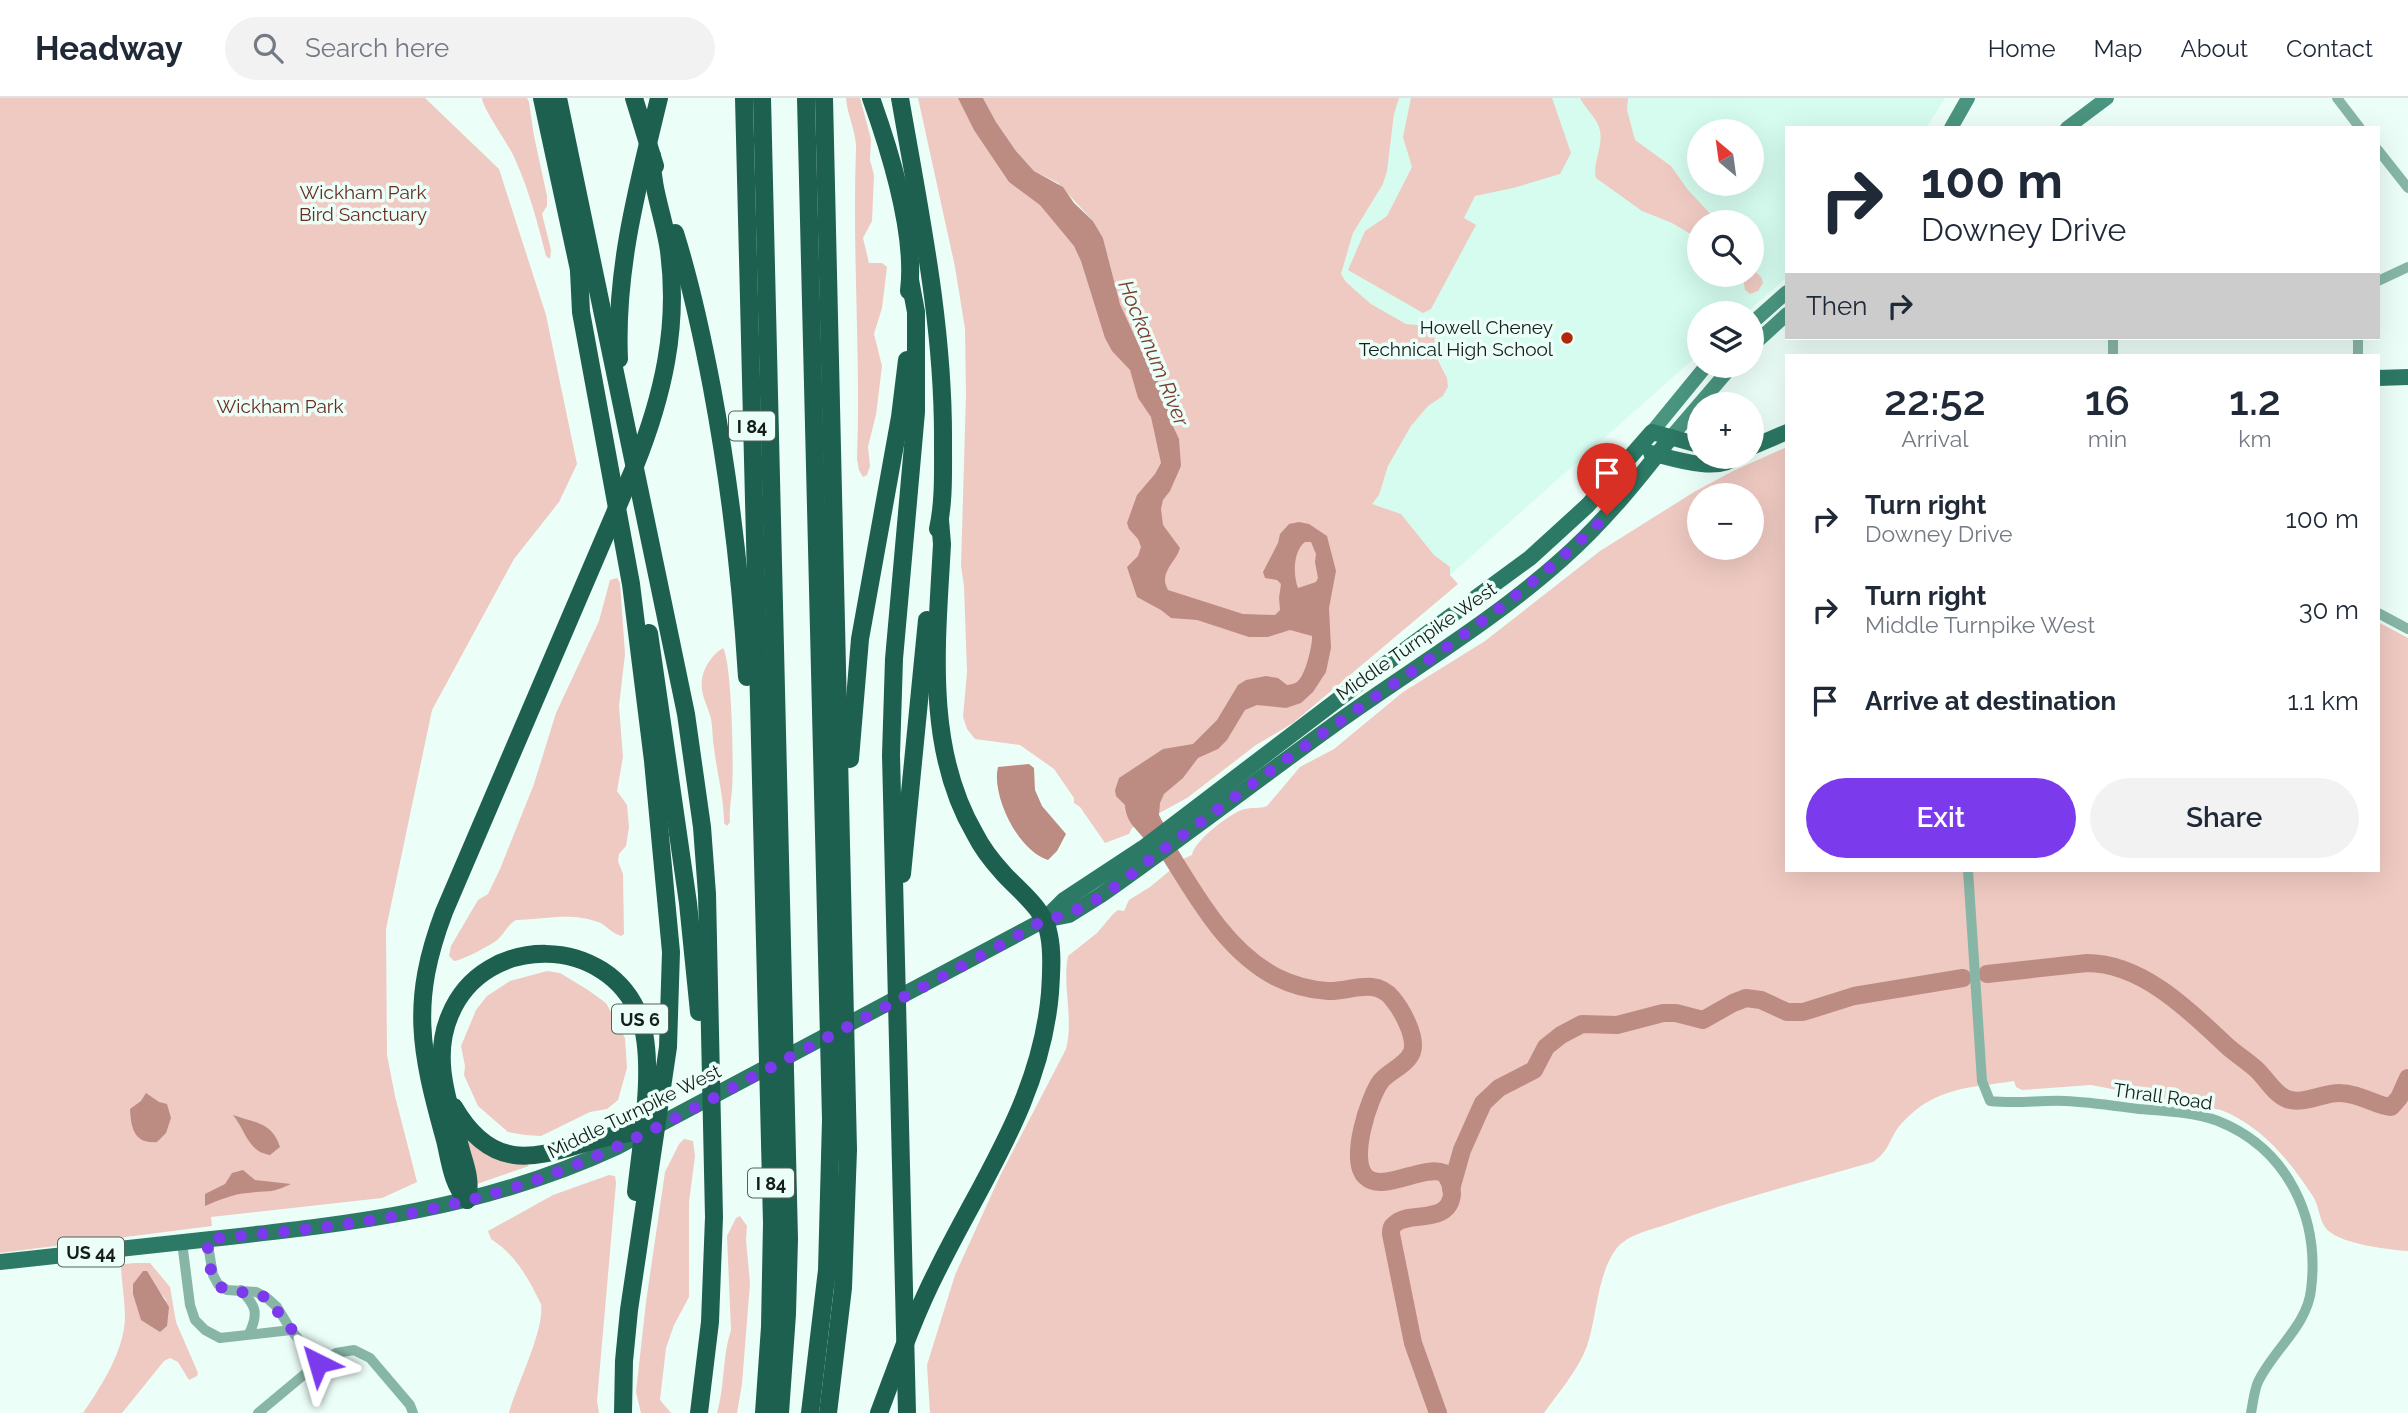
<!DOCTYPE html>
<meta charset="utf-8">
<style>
:root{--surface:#fff;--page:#f2f2f3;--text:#1f2937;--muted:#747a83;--line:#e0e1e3;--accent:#7c3aed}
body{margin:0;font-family:Raleway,sans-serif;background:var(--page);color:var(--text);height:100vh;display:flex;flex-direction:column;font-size:26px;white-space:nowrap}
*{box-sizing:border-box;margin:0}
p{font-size:23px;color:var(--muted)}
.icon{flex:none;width:38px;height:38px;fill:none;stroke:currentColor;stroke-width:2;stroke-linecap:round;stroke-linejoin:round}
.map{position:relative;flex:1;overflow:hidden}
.panel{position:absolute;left:1785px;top:256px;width:595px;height:518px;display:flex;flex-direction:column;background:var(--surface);border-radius:0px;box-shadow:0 7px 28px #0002}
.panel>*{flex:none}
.hud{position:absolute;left:1785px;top:28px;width:595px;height:214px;border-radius:0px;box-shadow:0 7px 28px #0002;background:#fff;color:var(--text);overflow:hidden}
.needle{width:46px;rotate:331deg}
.buttons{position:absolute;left:1687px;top:21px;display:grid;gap:14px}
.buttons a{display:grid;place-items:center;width:77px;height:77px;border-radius:50%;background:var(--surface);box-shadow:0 7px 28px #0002;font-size:35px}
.pin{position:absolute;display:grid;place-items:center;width:60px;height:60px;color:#fff;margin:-72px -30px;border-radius:50% 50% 50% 0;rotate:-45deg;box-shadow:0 0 7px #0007}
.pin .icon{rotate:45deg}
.me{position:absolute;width:77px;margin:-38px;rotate:320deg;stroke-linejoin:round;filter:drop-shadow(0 0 5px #0008)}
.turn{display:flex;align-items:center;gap:24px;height:147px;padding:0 21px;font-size:32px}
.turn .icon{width:91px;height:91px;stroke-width:2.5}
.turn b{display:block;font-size:49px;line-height:60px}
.then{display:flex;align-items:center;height:66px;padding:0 21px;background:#0003;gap:14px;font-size:26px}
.eta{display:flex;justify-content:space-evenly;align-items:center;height:119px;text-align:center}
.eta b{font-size:42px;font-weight:600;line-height:49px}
.primary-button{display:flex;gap:14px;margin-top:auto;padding:14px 21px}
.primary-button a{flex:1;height:80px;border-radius:42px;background:var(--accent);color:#fff;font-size:28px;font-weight:600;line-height:80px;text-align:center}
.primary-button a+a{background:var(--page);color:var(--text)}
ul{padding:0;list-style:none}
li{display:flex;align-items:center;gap:21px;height:91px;padding:0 21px}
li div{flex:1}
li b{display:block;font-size:26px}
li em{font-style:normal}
header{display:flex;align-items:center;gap:42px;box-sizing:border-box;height:98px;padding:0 35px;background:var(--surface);border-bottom:2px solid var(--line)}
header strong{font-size:33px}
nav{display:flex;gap:38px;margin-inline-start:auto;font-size:24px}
.search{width:490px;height:63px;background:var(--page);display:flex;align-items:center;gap:18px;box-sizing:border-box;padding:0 24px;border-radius:38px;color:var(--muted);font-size:26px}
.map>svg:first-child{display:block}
.built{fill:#d5fcef;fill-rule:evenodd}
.green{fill:#efcac2;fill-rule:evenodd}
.water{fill:#bc8c82;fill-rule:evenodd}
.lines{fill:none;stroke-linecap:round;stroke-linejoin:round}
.river{stroke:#bc8c82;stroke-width:18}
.street{stroke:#87b6a7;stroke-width:10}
.secondary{stroke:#4a957f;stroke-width:14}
.primary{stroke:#2c7965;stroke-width:16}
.highway{stroke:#1d604f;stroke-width:18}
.route{stroke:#7c3aed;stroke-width:12;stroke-dasharray:0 21.6}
.poi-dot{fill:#b32609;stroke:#ecfef8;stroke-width:2.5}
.labels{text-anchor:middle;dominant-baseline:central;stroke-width:7;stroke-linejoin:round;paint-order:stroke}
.shield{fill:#ecfef8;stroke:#55615d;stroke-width:2}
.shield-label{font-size:18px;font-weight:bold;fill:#141e1b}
.park-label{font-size:19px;fill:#692c20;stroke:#ecfef8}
.poi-label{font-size:19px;fill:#141e1b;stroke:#ecfef8;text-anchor:end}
.street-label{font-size:19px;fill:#141e1b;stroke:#ecfef8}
.water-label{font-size:21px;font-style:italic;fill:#7b3c2f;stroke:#ecfef8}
</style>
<header>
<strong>Headway</strong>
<div class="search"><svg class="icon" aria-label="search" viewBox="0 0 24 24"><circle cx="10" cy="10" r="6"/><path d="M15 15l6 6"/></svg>Search here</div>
<nav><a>Home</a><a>Map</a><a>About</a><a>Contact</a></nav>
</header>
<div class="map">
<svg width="2408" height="1315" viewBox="0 0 2408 1315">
<rect width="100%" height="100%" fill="#ecfef8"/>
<path class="built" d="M1399 0H1945L1926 30H1787V179L1746 215H1699V256L1450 477 1401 416 1371 406 1381 390 1388 368 1411 328 1428 308 1443 298 1448 290 1445 274 1434 254 1435 235 1406 226 1371 206 1346 184 1341 176 1353 135 1383 86 1387 73 1394 16ZM1699 33H1752V86H1699ZM1699 124H1752V177H1699Z"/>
<g class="green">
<polygon points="0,0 425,0 499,71 546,217 577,366 559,404 514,461 432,612 386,831 387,957 395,998 417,1084 382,1100 211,1119 212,1128 0,1155"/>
<path d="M482 0H527L529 4 534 38 547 98V108L542 116 551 152 550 161 546 158C538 126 529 92 515 61 509 46 483 12 482 0Z"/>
<path d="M846 0H860L871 41 870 62 874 77 872 123 863 140 869 165H882L887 169 882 210 874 236 882 268 876 317 868 349 870 368 867 377 863 379 859 372 857 361C861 258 852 155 856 52 857 35 847 17 846 0Z"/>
<polygon points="918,0 962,0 1047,96 1105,198 1132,235 1119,203 1103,140 1093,123 1058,85 1034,73 1016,53 996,24 983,0 1399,0 1394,16 1387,73 1383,86 1353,135 1341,176 1346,184 1371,206 1406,226 1429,228 1435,232 1434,254 1447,280 1448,289 1443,298 1428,308 1411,328 1388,368 1379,397 1372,406 1401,416 1434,457 1450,469 1450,477 1458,486 1293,625 1256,647 1187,700 1132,730 1129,736 1105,745 1080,709 1074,705 1074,700 1054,671 1020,647 975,641 967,631 963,619 967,574 964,488 961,468 966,296 965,231 955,169"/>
<polygon points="1411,0 1552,0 1571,55 1560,76 1513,90 1475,98 1464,120 1476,127 1431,211 1423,215 1348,172 1365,133 1387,118 1412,69 1403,39"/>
<path d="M1580 0H1628L1627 12 1635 42 1671 68 1688 92 1718 124H1699V141L1672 125 1642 113 1596 80C1592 64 1605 47 1599 29 1595 18 1585 10 1580 0Z"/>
<polygon points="1752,170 1761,179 1763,185 1758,193 1750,196 1745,192 1743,177 1752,177"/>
<path d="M1787 349V772H2378V524L2408 540V1153C2390 1152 2344 1146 2330 1134 2319 1126 2320 1111 2314 1100 2291 1064 2262 1028 2221 1012L2091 987 2022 992 2016 989 2014 983C1969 990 1935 989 1902 1025 1889 1039 1891 1052 1873 1064 1804 1084 1735 1101 1668 1126 1651 1132 1628 1136 1616 1151 1597 1177 1597 1218 1587 1248 1578 1272 1559 1294 1544 1315H930L927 1267 955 1177 1000 1078 1066 951C1074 920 1062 889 1068 858L1097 835 1113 816 1118 812 1124 813 1129 802 1150 789 1185 760 1192 757C1194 743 1231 714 1245 711 1253 709 1260 711 1267 708L1300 669 1334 651 1403 594 1485 543 1600 453 1694 394 1733 373ZM1699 397H1752V450H1699Z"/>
<path d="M617 480 620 485 625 556 619 608 623 659 617 693 627 707 629 729 626 748 619 756 618 763 623 776 624 836 621 838C609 834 607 827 598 824 570 814 546 821 516 822 507 827 504 837 496 843 489 848 461 863 454 863L449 858 451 848 468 819 478 802 488 796 500 771 534 686 556 615 599 523 610 482Z"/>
<path d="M723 550C732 564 734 670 732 692 731 703 729 713 730 724L727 728 724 725C724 700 717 675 714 650 712 639 713 627 710 617 706 604 700 595 702 581 704 568 713 556 723 550Z"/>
<polygon points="547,873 560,875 588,892 606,905 625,940 627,970 618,1002 607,1011 590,1014 541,1038 525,1037 508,1034 478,1008 464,977 465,968 461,948 476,912 487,898 510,883"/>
<polygon points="462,1036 526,1065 529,1068 477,1086"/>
<polygon points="684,1041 693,1043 695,1058 689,1104 689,1199 674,1227 666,1250 660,1302 671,1315 641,1315 636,1294 646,1204 665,1074 679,1046"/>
<path d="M609 1077 615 1078 616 1085 597 1303 599 1315H509C516 1288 545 1232 541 1206 528 1180 516 1157 491 1141L488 1133 553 1097Z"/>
<path d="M740 1118 747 1128 746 1142 750 1185 742 1286 737 1315H717C725 1288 722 1259 731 1232L727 1138 736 1120Z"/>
<path d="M135 1165H150L170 1189 176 1224 198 1275 197 1278 189 1282 178 1264 170 1260 164 1263 122 1315H83C101 1289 124 1253 125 1220 125 1204 122 1187 121 1170L125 1166ZM143 1173 167 1203 133 1186Z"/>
</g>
<g class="water">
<path d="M958 0H983L996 24 1016 53 1034 73 1063 89 1074 105 1093 123 1103 140 1120 206 1140 250 1156 266 1157 282 1166 292 1171 324 1179 341 1181 368 1170 393 1163 402 1161 411 1163 427 1180 450C1176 465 1158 474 1168 492L1243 516 1275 517 1280 512 1279 500 1281 486 1277 482 1265 480 1263 474 1278 445 1280 436 1289 426 1299 424 1309 426 1327 438 1336 473 1329 510 1331 550 1326 574 1313 594 1301 605 1286 610 1257 607 1245 612 1227 642 1218 651 1198 660 1183 680 1164 696 1160 705 1159 717 1167 732 1148 746C1138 731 1126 726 1125 707L1116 698 1115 692 1119 680 1163 651 1193 646 1217 622 1238 587 1246 582 1266 578 1278 580 1287 587C1292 586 1295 586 1298 583 1305 578 1313 546 1312 538L1290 532 1268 539H1249L1197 522 1171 520 1161 512 1137 499 1127 469 1138 458 1141 449 1138 441 1129 431 1127 425 1137 397 1155 376 1161 365 1151 319 1138 300 1130 272 1112 253 1105 240 1081 163 1074 148 1040 107 1009 84 974 32ZM1305 444H1311L1316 456 1315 464 1318 480 1316 484 1298 490C1293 477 1293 453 1305 444Z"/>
<path d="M1029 666 1034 670 1035 692 1042 708 1066 736 1057 753 1048 762C1018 753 991 697 998 669Z"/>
<path d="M146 995 159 1004 167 1006 171 1020 166 1035 157 1044C134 1046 131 1030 130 1011L141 1003Z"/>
<path d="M233 1017C255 1025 272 1024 280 1049L270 1057C248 1054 246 1033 233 1017Z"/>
<path d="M243 1072 255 1082 291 1086C270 1096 269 1092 248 1095 233 1096 219 1102 205 1108V1096L225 1086 232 1075Z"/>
<polygon points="143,1173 147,1173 169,1209 167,1228 160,1234 141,1222 133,1196 133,1186"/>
</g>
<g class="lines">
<g class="river">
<path d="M1158 737C1191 788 1221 850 1276 879 1292 887 1310 892 1328 893 1350 894 1375 879 1392 900 1402 912 1417 939 1412 954 1407 967 1389 973 1381 983 1369 999 1348 1063 1366 1079 1383 1095 1424 1066 1444 1075 1449 1081 1452 1088 1452 1096 1449 1128 1408 1112 1395 1126 1391 1129 1391 1131 1391 1136L1413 1245 1438 1315"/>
<path d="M1987 876 2087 865C2142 865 2190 913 2227 948 2236 956 2247 963 2256 971 2266 980 2274 996 2287 1001 2302 1007 2323 995 2339 995 2360 995 2376 1008 2391 1009L2399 1000 2408 980"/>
<polyline points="1451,1091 1462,1052 1483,1005 1499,990 1534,972 1546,949 1561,937 1582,926 1617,927 1663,915 1676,915 1703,922 1733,905 1746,900 1761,902 1787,914 1803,914 1854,898 1963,880"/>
</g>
<g class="street">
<polyline points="2337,0 2360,30"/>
<polyline points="2378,52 2408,90"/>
<polyline points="2378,183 2408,169"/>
<polyline points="2113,240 2113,257"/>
<polyline points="2358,240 2358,257"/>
<polyline points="2378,515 2408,531"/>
<path d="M1968 772 1982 983 1990 1003C2016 1006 2040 1002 2065 1003 2090 1004 2115 1008 2139 1011 2165 1013 2194 1014 2218 1023 2288 1051 2320 1120 2311 1192 2307 1228 2273 1252 2258 1284 2254 1293 2253 1305 2251 1315"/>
<polyline points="207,1141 213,1177 218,1186 227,1192 256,1194 267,1200 277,1209 291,1232 318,1265"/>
<polyline points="182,1144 190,1207 195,1222 205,1232 220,1240 291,1232"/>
<path d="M241 1192C256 1208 259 1215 249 1236"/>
<polyline points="258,1315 318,1265 336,1255 354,1252 370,1260 410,1307 413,1315"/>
</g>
<g class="secondary">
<polyline points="1951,30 1968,0"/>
<polyline points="2067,30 2107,0"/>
<polyline points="1752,225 1787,194"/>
<polyline points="1752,248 1787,216"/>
<polyline points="1652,334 1706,268"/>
<polyline points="1671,339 1732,268"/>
</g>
<g class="primary">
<polyline points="2378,280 2408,279"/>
<polyline points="1752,349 1787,334"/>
<path d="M1651 355C1672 360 1718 376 1736 359"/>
<path d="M1044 822 1069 817 1101 797C1182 740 1261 679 1342 621 1415 569 1494 522 1561 462 1603 425 1637 383 1671 339"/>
<path d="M0 1164C70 1156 141 1149 211 1141 356 1125 483 1111 617 1049L1044 822 1064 802 1143 750 1365 581 1530 460 1588 407 1652 334 1699 347"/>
</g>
<g class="highway">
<polyline points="542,0 581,181"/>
<polyline points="558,0 686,616 702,729 707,796 714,1119 710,1224 699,1315"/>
<polyline points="634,0 655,68"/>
<polyline points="744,0 772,1125 770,1229 764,1315"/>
<polyline points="762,0 789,1141 787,1216 780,1315"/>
<polyline points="806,0 831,1022 827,1172 810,1315"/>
<polyline points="824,0 848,1052 843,1190 828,1315"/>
<path d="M871 0C890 53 916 137 909 193"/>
<path d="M900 0C920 115 944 229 943 346 943 374 944 404 938 431"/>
<path d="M675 135C691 186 702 237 712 290 730 386 741 482 747 579"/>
<polyline points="579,173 581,214 631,486 653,663 671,854 668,949 629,1212 624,1263 623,1315"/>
<path d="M619 261C615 171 638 87 659 0"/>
<polyline points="649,535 688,805 699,914"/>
<polyline points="850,661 860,541 900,319 907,262"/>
<polyline points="902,776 927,522"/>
<path d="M454 1009C508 1102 572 1033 647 1034"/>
<path d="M467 1102C452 1086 450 1063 445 1042 420 952 410 904 444 814L635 368C663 298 679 229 669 153 665 122 651 90 652 58"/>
<path d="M467 1102C471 1085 467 1072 462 1056 451 1010 430 963 450 917 484 834 609 836 640 920 656 964 641 1046 636 1094"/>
<path d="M879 1315C897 1267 914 1218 937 1173 982 1081 1041 1001 1050 895 1051 877 1053 856 1049 837 1045 811 1019 793 1003 775 992 763 982 750 975 736 924 649 937 542 942 446L940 422"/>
<polyline points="907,1315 891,657 894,561 916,314 916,214 910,182"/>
</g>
</g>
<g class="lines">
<path class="route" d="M318 1265 267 1200C250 1192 242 1196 227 1192 208 1187 209 1157 207 1141 310 1132 415 1121 515 1089 609 1059 696 1009 783 963 870 916 959 872 1044 822 1088 815 1123 782 1157 756 1196 728 1234 699 1273 671 1386 588 1508 516 1607 417"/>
</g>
<circle class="poi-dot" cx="1567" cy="240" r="7"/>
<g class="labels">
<g class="shield">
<rect x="729" y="313.5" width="46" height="29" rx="5"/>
<rect x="612" y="906.5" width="56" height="29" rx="5"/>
<rect x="748" y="1070.5" width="46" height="29" rx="5"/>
<rect x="58" y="1139.5" width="66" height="29" rx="5"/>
</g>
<g class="shield-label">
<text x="752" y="328">I 84</text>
<text x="640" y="921">US 6</text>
<text x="771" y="1085">I 84</text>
<text x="91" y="1154">US 44</text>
</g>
<g class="park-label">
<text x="363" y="94">Wickham Park<tspan x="363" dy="22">Bird Sanctuary</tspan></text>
<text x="280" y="308">Wickham Park</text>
</g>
<g class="poi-label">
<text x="1553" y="229">Howell Cheney<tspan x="1553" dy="22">Technical High School</tspan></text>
</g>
<g class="street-label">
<text transform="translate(1416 543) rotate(-35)">Middle Turnpike West</text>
<text transform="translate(2163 998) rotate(8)">Thrall Road</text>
<text transform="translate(634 1013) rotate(-26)">Middle Turnpike West</text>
</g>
<g class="water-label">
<text transform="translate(1154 255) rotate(68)">Hockanum River</text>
</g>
</g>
</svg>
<div class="buttons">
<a><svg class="needle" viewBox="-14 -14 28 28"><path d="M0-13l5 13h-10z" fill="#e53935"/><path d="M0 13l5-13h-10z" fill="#747a83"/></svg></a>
<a><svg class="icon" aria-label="search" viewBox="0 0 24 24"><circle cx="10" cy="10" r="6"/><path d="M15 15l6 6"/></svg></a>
<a><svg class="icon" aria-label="layers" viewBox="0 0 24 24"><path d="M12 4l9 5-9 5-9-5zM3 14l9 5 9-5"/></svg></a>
<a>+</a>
<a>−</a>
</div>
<div class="pin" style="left:1607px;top:417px;background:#d93025"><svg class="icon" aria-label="arrive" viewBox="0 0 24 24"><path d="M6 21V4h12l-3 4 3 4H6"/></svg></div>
<svg class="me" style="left:318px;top:1265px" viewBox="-20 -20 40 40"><path d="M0-17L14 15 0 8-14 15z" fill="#7c3aed" stroke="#fff" stroke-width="4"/></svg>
<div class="hud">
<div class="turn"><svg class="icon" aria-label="right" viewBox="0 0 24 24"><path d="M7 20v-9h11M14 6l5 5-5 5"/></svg><div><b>100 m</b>Downey Drive</div></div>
<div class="then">Then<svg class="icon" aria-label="right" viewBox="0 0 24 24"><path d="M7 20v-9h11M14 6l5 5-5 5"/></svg></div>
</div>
<section class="panel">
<div class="eta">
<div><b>22:52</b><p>Arrival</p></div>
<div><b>16</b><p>min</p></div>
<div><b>1.2</b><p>km</p></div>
</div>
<ul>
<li><svg class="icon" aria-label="right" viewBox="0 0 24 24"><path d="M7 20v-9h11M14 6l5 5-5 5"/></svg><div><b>Turn right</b><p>Downey Drive</p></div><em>100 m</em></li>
<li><svg class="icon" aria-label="right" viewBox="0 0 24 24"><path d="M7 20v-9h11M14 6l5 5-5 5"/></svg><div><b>Turn right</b><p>Middle Turnpike West</p></div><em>30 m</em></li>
<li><svg class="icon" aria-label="arrive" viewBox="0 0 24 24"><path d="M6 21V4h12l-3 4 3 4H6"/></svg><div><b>Arrive at destination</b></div><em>1.1 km</em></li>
</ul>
<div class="primary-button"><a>Exit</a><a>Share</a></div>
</section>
</div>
